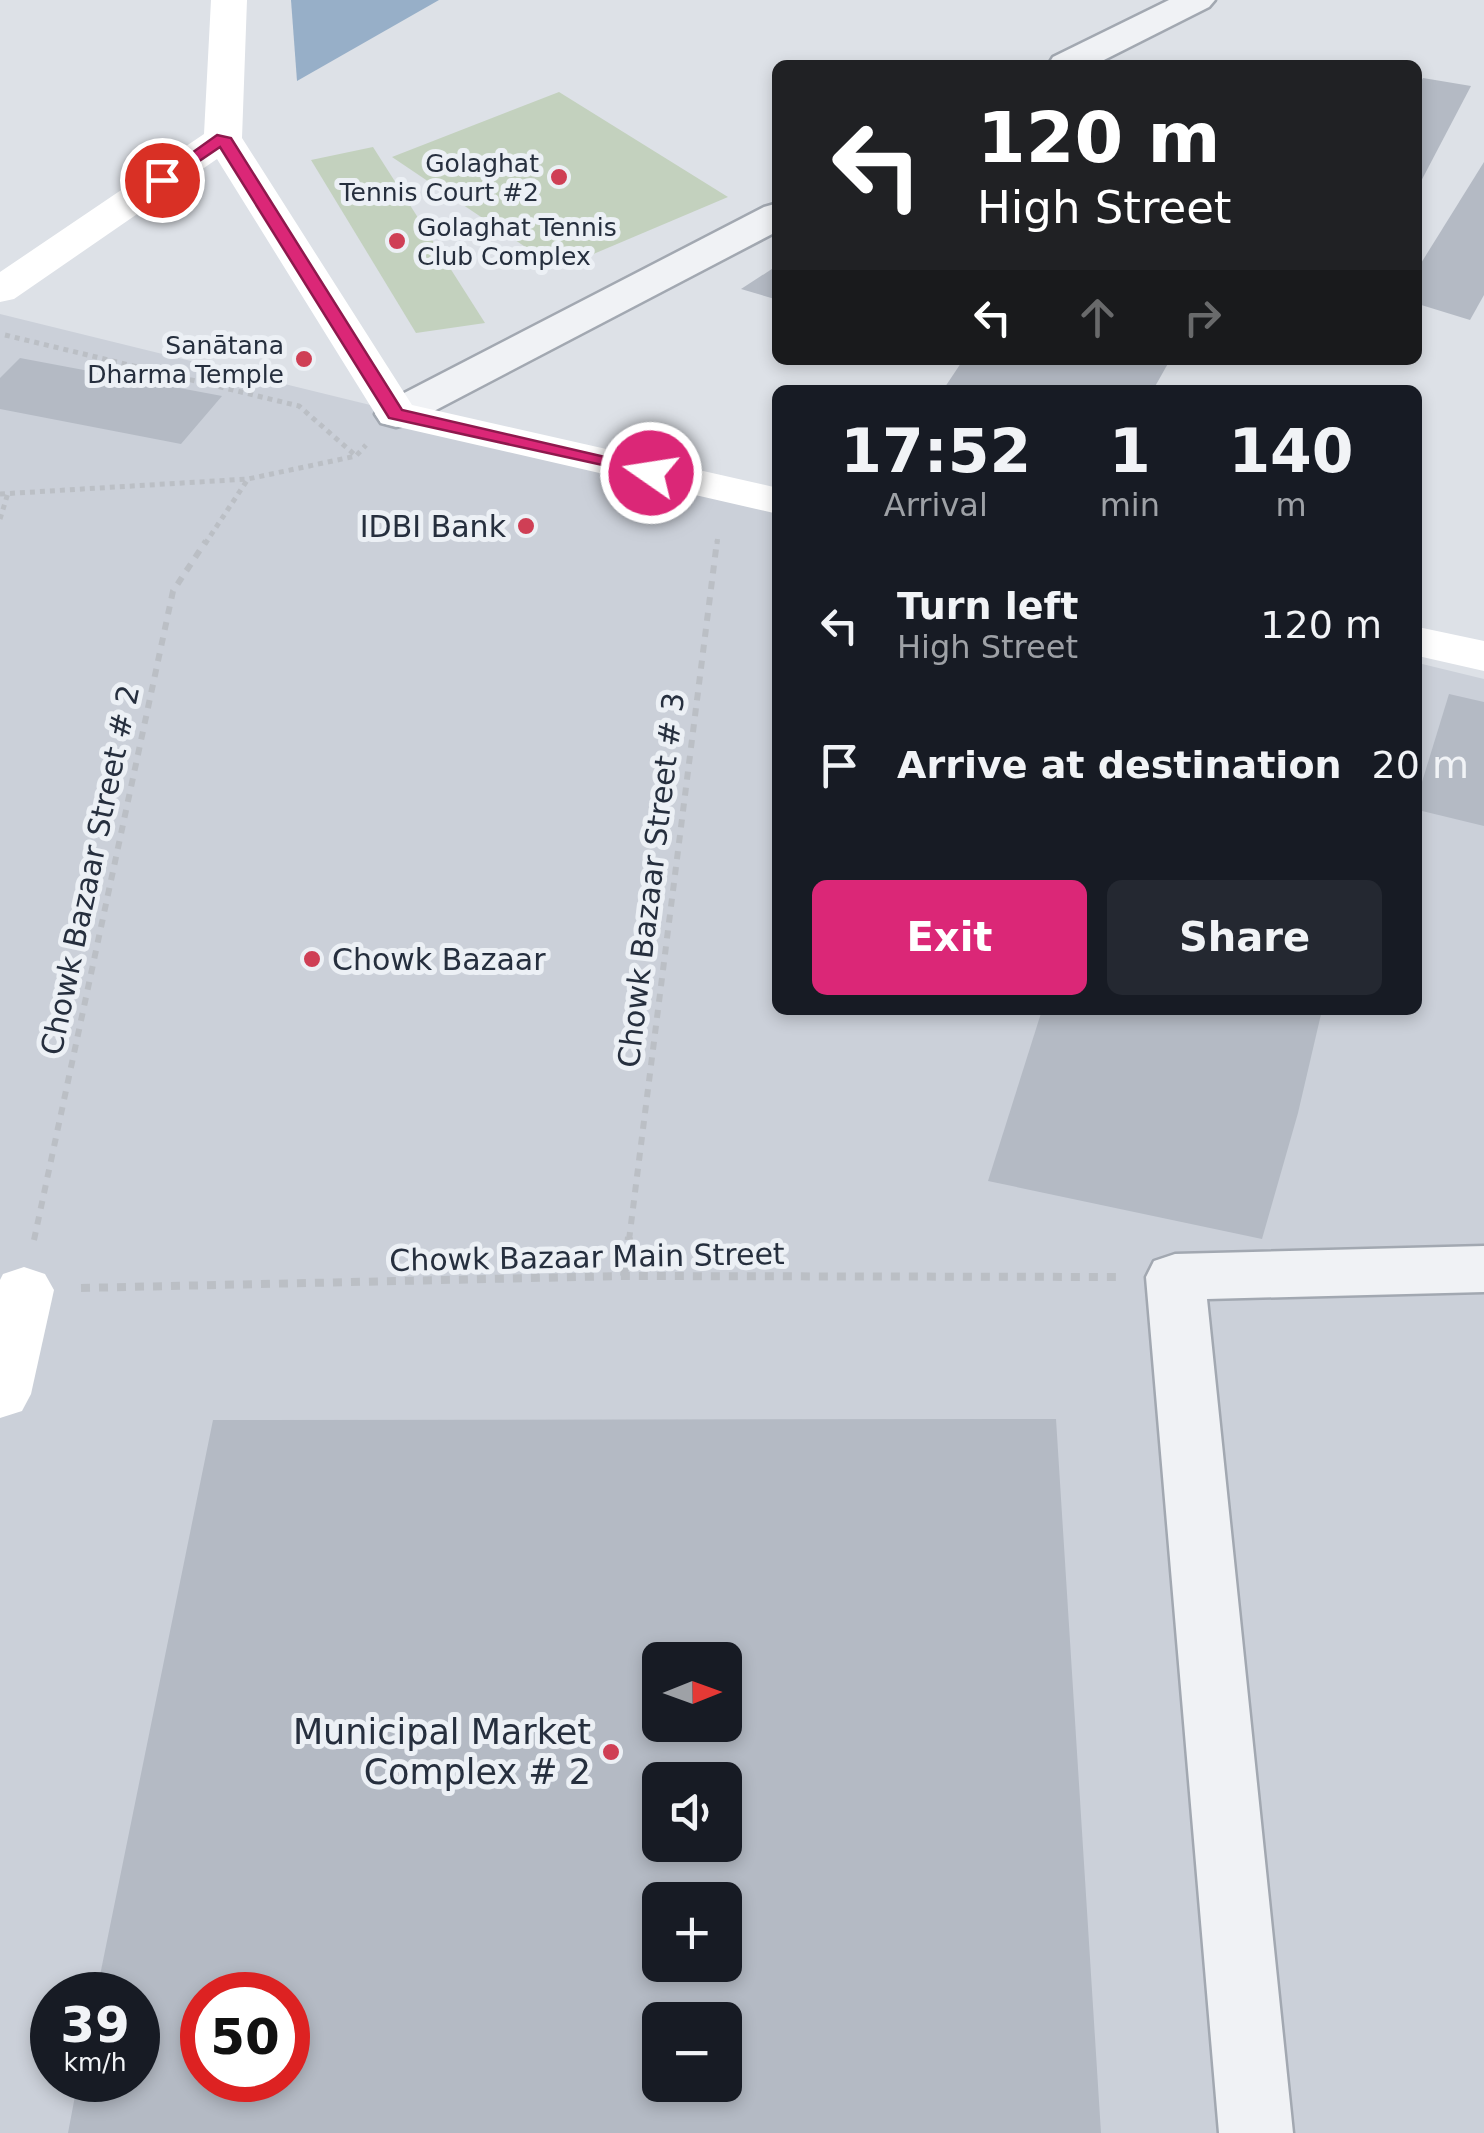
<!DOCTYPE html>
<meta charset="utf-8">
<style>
:root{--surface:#171b24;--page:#242831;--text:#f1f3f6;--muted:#9ea1a6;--accent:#db2777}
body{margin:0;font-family:"DejaVu Sans",sans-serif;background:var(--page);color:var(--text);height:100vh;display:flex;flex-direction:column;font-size:38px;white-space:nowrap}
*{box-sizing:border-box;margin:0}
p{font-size:32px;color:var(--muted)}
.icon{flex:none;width:55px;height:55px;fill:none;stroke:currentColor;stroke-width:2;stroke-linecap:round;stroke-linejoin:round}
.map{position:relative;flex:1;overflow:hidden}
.details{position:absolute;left:772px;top:385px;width:650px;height:630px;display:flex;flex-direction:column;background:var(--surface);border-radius:15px;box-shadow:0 5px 15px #0003}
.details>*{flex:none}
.hud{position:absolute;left:772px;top:60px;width:650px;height:305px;border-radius:15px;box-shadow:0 5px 15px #0003;background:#202124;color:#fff;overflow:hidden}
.needle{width:65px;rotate:89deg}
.buttons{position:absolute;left:642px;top:1642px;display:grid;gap:20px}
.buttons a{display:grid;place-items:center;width:100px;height:100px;border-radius:15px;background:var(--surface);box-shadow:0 5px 15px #0003;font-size:50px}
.speed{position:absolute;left:30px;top:1972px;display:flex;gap:20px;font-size:50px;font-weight:700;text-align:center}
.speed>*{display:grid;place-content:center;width:130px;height:130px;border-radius:50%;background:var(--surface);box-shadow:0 5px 15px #0003;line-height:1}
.speed small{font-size:25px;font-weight:400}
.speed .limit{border:15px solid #d22;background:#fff;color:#111}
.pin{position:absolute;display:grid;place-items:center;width:85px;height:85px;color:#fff;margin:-42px;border:5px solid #fff;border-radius:50%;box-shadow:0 2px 10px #0007}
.me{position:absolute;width:110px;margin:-55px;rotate:283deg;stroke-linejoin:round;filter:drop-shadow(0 0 8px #0008)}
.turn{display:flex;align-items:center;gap:35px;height:210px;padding:0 40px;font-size:45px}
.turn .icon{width:130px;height:130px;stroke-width:2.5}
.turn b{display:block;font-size:70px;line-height:85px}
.lanes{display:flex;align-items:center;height:95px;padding:0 40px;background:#0003;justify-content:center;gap:50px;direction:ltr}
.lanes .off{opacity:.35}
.eta{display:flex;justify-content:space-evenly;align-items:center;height:170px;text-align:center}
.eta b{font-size:60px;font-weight:700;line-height:70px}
.cta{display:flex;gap:20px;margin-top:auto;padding:20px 40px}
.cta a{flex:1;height:115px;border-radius:15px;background:var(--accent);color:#fff;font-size:40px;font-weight:700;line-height:115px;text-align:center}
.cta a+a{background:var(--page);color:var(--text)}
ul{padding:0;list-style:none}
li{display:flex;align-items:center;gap:30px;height:140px;padding:0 40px}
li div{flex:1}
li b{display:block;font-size:38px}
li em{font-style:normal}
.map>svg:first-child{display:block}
.built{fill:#cbd0d9;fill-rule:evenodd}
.green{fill:#c3d1be}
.water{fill:#97afc8}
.building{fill:#b4bac4;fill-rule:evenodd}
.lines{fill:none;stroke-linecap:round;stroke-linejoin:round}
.street-casing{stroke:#a2a8b1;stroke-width:5}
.path-far2{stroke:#bbbfc5;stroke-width:5;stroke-dasharray:5 5;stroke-linecap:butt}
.path-far1{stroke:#bbbfc5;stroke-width:6;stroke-dasharray:8 8;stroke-linecap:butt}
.path{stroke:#bbbfc5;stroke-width:8;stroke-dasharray:9 9;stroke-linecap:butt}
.street{fill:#f0f2f5;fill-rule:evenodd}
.secondary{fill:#fff;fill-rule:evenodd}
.route{fill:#db2777;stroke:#8e194d;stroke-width:2.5}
.poi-dot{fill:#cf3f55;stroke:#ecf0f5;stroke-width:4}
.labels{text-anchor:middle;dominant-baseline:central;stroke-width:10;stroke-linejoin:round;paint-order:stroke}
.far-poi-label{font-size:25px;fill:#262f3e;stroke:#ecf0f5;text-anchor:end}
.poi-label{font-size:30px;fill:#262f3e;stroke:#ecf0f5;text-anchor:end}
.street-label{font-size:30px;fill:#262f3e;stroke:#ecf0f5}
.near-poi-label{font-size:35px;fill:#262f3e;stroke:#ecf0f5;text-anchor:end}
</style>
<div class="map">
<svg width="1484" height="2133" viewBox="0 0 1484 2133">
<rect width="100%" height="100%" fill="#dde1e7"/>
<path class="built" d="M0 314 777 505 778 1010H1418V663L1484 679V2133H0ZM660 1660H725V1725H660ZM660 1780H725V1845H660ZM660 1900H725V1965H660ZM52 1995H138V2080H52ZM202 1995H288V2080H202ZM660 2020H725V2085H660Z"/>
<g class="green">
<polygon points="559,92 728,197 558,269 392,157"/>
<polygon points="373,147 485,323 416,333 311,160"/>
</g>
<polygon class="water" points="291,0 439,0 297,81"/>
<g class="building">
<polygon points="1423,78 1471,86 1418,187 1418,87"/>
<polygon points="1484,162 1484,295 1470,320 1418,304 1418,268"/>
<polygon points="778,265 778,300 741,289"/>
<polygon points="20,358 222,396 181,444 0,409 0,378"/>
<polygon points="963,360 1170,360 1153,390 943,390"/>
<polygon points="1449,694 1484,702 1484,826 1418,810 1418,795"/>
<polygon points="1042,1010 1322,1010 1298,1113 1262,1239 988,1181"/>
<path d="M1056 1419 1101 2133H68L78 2080H138V1995H96L213 1420ZM660 1660H725V1725H660ZM660 1780H725V1845H660ZM660 1900H725V1965H660ZM202 1995H288V2080H202ZM660 2020H725V2085H660Z"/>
</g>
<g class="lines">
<defs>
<g id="street">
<polygon points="1169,0 1215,0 1209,7 1094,65 1048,65 1053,57"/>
<polygon points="778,203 778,231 411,423 396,427 381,423 375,414 381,405 764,207"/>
<polygon points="1484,1246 1484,1292 1207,1299 1293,2133 1219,2133 1146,1277 1154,1261 1175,1254"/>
</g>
</defs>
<use href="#street" class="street-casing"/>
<g class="path-far2">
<polyline points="5,335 299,406 355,455"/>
<polyline points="0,494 248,479 356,456 366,445"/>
<polyline points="0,519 8,493"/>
<polyline points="205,544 248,479"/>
<polyline points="717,544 718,534"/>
</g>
<g class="path-far1">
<polyline points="34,1240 173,591 206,541"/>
<polyline points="629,1240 717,541"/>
</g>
<g class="path">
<polyline points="624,1276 629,1237"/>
<polyline points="81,1288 624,1276 1119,1277"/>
</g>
<use href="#street" class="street"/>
<g class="secondary">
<polygon points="211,0 247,0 242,138 412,405 778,488 778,514 381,423 217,159 14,299 0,302 0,272 204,134"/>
<polygon points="1418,627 1484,641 1484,671 1418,656"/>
<polygon points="24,1267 45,1274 54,1290 31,1394 22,1411 0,1418 0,1280 3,1274"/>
</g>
</g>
<polygon class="route" points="217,135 231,138 402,410 657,469 657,477 389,418 220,147 167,183 154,180"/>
<g class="poi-dot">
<circle cx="559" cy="177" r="10"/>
<circle cx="397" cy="241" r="10"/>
<circle cx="304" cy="359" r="10"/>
<circle cx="526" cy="526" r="10"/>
<circle cx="312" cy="959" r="10"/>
<circle cx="611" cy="1752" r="10"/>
</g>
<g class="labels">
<g class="far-poi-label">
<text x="539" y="163">Golaghat<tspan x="539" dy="29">Tennis Court #2</tspan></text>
<text x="417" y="227" text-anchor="start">Golaghat Tennis<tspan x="417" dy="29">Club Complex</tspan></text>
<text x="284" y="345">Sanātana<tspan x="284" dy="29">Dharma Temple</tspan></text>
</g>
<g class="poi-label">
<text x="506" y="526">IDBI Bank</text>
<text x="332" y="959" text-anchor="start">Chowk Bazaar</text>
</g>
<g class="street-label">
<text transform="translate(90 870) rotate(-78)">Chowk Bazaar Street # 2</text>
<text transform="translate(651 880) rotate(-83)">Chowk Bazaar Street # 3</text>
<text transform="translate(587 1257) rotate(-1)">Chowk Bazaar Main Street</text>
</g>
<g class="near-poi-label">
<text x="591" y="1732">Municipal Market<tspan x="591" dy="40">Complex # 2</tspan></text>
</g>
</g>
</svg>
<div class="buttons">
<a><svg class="needle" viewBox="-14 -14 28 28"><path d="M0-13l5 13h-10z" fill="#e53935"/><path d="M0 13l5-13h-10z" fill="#9ea1a6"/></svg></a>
<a><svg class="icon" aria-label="sound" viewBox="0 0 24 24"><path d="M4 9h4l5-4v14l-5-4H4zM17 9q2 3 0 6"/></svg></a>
<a>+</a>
<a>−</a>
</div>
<div class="speed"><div>39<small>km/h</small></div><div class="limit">50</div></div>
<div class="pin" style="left:162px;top:180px;background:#d93025"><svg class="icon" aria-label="arrive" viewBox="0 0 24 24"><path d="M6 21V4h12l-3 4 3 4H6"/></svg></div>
<svg class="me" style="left:651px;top:473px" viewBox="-20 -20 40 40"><circle r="17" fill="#db2777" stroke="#fff" stroke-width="3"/><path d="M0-11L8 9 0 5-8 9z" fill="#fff"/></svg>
<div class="hud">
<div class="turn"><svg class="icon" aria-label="left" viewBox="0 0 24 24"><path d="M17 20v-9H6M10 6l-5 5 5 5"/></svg><div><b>120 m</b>High Street</div></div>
<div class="lanes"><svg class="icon" aria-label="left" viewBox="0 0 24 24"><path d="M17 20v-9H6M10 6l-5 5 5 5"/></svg><svg class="icon off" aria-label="ahead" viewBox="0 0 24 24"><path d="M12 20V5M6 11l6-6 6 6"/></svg><svg class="icon off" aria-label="right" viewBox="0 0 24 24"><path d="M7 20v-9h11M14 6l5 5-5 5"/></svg></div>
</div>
<section class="details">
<div class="eta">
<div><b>17:52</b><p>Arrival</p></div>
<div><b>1</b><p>min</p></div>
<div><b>140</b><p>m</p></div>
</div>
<ul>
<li><svg class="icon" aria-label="left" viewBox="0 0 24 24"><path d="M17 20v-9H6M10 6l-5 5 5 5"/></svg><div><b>Turn left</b><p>High Street</p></div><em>120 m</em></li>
<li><svg class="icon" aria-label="arrive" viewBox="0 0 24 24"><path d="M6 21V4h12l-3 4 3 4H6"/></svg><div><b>Arrive at destination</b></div><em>20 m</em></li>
</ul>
<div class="cta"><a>Exit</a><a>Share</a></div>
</section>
</div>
